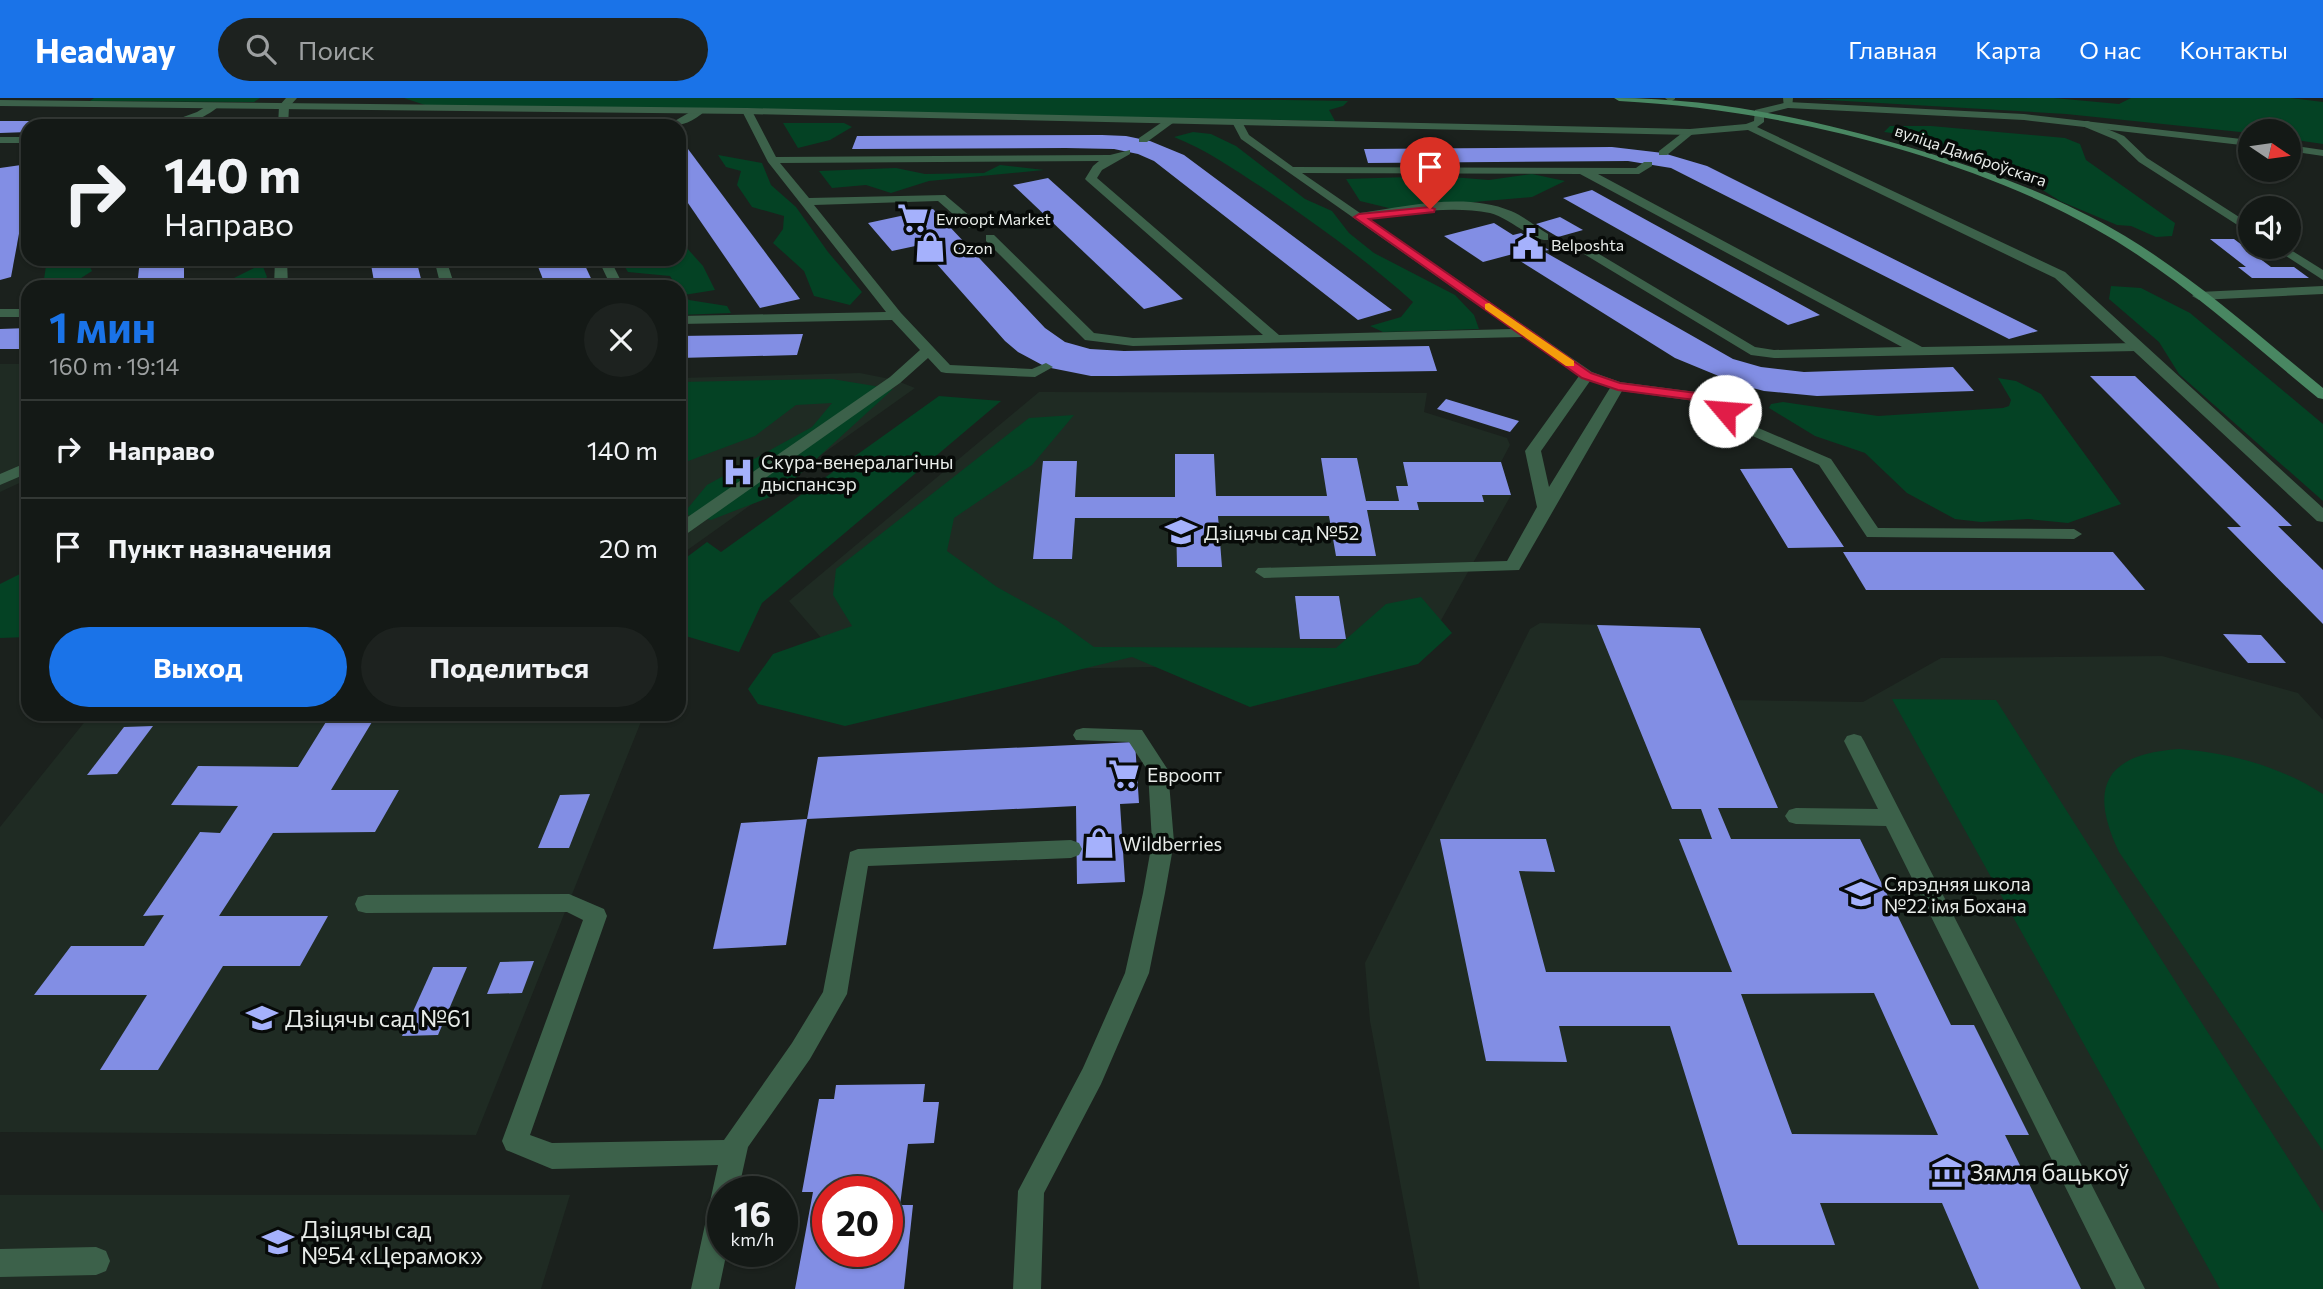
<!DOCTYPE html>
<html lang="ru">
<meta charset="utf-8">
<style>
:root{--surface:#141916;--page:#1d221f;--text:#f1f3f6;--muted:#9da0a1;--line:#333835;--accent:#1a73e8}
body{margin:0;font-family:Commissioner,sans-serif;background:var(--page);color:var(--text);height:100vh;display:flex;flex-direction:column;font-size:26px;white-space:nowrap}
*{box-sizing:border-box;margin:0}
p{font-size:23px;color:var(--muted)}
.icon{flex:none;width:38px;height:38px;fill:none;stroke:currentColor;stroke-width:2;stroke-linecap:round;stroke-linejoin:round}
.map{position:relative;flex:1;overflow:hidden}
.details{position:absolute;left:21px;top:182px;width:665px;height:441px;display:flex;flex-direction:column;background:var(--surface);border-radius:21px;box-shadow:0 2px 5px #0004,0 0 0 2px var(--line)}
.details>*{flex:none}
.hud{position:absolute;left:21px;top:21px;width:665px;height:147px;border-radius:21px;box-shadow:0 2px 5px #0004,0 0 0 2px var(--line);background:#141916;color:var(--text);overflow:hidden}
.needle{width:46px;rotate:103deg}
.buttons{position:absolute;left:2238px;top:21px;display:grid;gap:14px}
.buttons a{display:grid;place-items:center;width:63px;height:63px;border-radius:50%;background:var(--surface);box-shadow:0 2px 5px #0004,0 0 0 2px var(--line);font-size:35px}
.speed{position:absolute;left:707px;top:1078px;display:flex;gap:14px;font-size:35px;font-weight:700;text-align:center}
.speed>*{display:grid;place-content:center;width:91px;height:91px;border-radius:50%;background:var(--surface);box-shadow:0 2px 5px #0004,0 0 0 2px var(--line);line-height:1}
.speed small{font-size:18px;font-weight:400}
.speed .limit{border:10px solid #d22;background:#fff;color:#111}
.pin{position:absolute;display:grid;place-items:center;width:60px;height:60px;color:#fff;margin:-72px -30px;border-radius:50% 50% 50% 0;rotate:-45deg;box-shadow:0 0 7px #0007}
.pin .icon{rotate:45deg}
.me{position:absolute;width:77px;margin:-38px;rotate:297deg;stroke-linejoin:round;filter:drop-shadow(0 0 5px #0008)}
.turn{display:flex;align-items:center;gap:24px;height:147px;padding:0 28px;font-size:32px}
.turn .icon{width:91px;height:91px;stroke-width:2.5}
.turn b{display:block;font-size:49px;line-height:60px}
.round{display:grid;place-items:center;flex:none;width:74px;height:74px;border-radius:37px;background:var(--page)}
.head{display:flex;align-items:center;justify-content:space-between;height:119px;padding:0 28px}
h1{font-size:42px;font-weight:700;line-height:52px;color:var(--accent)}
.action{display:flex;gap:14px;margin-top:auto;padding:14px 28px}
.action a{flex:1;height:80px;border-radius:42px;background:var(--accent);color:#fff;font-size:28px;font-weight:700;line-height:80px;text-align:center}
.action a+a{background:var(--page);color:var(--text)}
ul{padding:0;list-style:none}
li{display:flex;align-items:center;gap:21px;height:98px;padding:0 28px;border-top:2px solid var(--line)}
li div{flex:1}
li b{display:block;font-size:26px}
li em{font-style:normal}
header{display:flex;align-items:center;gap:42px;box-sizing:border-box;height:98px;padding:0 35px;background:var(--accent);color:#fff}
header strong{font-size:33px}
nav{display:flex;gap:38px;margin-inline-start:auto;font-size:24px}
.search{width:490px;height:63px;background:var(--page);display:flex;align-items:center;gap:18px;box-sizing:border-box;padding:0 24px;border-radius:38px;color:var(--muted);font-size:26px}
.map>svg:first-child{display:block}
.built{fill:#1f2b23}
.green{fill:#044224}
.building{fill:#828ee4;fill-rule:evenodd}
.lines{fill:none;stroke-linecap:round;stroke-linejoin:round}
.service{fill:#3c614a;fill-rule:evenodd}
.minor{fill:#3c614a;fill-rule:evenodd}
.secondary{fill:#498762;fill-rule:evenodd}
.route{fill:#e11d48;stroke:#92132f;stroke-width:2}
.slow{fill:#f59e0b}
.labels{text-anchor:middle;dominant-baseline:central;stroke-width:7;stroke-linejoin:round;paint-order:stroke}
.far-street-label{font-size:16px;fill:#e8ece9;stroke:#070a08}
.far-poi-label{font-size:16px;fill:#e8ece9;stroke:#070a08;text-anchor:start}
.poi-label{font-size:19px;fill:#e8ece9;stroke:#070a08;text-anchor:start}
.near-poi-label{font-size:23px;fill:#e8ece9;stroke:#070a08;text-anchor:start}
</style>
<header>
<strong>Headway</strong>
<div class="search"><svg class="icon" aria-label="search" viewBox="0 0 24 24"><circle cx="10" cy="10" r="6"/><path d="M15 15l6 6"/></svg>Поиск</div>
<nav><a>Главная</a><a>Карта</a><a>О нас</a><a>Контакты</a></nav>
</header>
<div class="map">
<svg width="2323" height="1191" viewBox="0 0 2323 1191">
<rect width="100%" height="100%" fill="#1b211d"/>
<g class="built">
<polygon points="0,266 28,266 28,381 0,394"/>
<polygon points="860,275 895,282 915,290 679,458 679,280"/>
<polygon points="1039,294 1427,295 1424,314 1507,340 1510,347 1501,364 1511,397 1425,551 1343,565 852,575 789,503"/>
<polygon points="1540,525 1700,530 1732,602 1863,604 1941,560 2162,558 2298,595 2323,622 2323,1191 1420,1191 1370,923 1365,865 1530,531"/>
<polygon points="91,616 644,616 476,1037 0,1034 0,729"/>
<polygon points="0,1097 570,1097 541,1191 0,1191"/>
</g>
<g class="green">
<polygon points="94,0 260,0 254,4 90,3"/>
<polygon points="404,0 1143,0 1348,3 1343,8 1329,12 1335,23 425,7"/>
<polygon points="2054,0 2119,6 2131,0 2291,0 2323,4 2323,46 2289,41 2289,33 2250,35 2066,16 1811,1"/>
<polygon points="783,25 844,25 852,29 830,42 798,50"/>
<polygon points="1890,28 1931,28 2065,40 2080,46 2086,62 2175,125 2172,138 2156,139 2131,128 2117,127 2060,103 2041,91 2033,78 2017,76 1982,59 1932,49 1907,37 1884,34"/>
<path d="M1193 34 1211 36 1236 48 1305 101 1332 113 1349 135 1374 155 1455 197 1474 217 1479 231 1383 234 1370 228 1401 219 1413 204C1366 162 1315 125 1263 90 1233 71 1207 52 1174 39Z"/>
<polygon points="718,57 762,65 771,87 796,109 828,154 862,194 850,207 814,198 804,173 773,145 783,131 784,118 752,109 737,87 741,73 726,69"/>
<polygon points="1000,67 1044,72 929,83 891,95 866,87 832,90 819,73 896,70 925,76 984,75"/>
<polygon points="1532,76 1565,83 1532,99 1393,111 1360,103 1346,81 1439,78 1489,82"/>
<polygon points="679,126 685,148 703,168 715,192 684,197 689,202 727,208 731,215 679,217 679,189 644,189 675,186 670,178 628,174 620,161 679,161"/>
<polygon points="47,161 86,161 92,173 78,182 43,188"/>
<polygon points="262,166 267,179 260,189 231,189 234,180"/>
<polygon points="2111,188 2141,190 2190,215 2323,326 2323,403 2179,276 2159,244 2109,201"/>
<polygon points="1998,280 2016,283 2041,296 2121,406 2068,425 2028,421 1981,424 1955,421 1907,395 1865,355 1815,338 1769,310 1771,306 1783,304 1878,318 2003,310 2009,308 2011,302"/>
<polygon points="832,281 893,291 778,396 711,422 683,416 707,387 812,329 832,305 796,307 755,338 683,365 679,363 679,284"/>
<polygon points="939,298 1001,303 762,505 739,554 679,536 679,465 707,444 721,454"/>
<polygon points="1074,317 1032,367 954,420 947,453 997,489 1058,523 1094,549 1336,550 1386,506 1421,499 1452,535 1418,566 1250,609 1132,559 845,628 758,606 748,591 773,556 852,528 833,497 836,471 1029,320"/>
<polygon points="28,472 28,539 0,540 0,486"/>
<polygon points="1892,601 1996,602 2323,1115 2323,1191 2220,1191"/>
<path d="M2179 651C2230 655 2279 668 2323 696V1053L2119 754C2088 689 2105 656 2179 651Z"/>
</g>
<g class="building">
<polygon points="0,23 145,23 173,26 28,28 28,34 0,35"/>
<polygon points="1102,37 1126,38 1150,43 1184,57 1392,212 1358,222 1154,63 1138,56 1114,51 1066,50 852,51 857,38"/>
<polygon points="679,44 688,51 800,201 760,210 679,92"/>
<polygon points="1612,49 1663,55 1707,68 2038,233 2009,241 1671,70 1628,63 1368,65 1364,51"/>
<polygon points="28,66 28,87 11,179 0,182 0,70"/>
<polygon points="1048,80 1163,183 1183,201 1144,211 1013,87"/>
<polygon points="1592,92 1650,124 1820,217 1788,227 1563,100"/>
<polygon points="933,111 1045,230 1065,244 1090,251 1124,253 1429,248 1437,273 1117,278 1091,278 1046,269 1018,254 1005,243 920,147 892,153 868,125"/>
<polygon points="1560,119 1583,132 1558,139 1536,126"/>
<polygon points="1494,125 1513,137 1521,135 1549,152 1543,153 1733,261 1761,269 1804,274 1953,269 1974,293 1817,298 1764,293 1738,286 1675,260 1517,161 1520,160 1513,156 1483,164 1444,138"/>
<polygon points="2210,141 2234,141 2271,169 2294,169 2309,180 2252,180 2238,169 2246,169"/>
<polygon points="140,161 184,161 184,189 137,189"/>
<polygon points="370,161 416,161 423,189 375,189"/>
<polygon points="535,161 582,161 595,189 546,189"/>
<polygon points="28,230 28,251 0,251 0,231"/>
<polygon points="803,236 797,257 679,260 679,238"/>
<polygon points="2090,278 2135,278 2292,428 2278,428 2323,472 2323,526 2227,429 2241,429"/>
<polygon points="1446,301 1519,323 1510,334 1437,311"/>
<polygon points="1175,356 1214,356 1216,398 1327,398 1321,360 1357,360 1366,403 1399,403 1396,388 1408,388 1403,364 1501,364 1511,397 1482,397 1484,404 1417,404 1419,412 1367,412 1376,458 1336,458 1329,418 1218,418 1222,469 1177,469 1176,420 1075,420 1072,461 1033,461 1043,363 1077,363 1075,399 1175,399"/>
<polygon points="1792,370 1818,410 1844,449 1788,450 1740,371"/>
<polygon points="1843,454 2113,454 2145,492 1866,492"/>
<polygon points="1295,498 1339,498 1346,541 1300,541"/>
<path d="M1597 527 1700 530 1778 710H1718L1731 741H1860L1951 927H1974L2029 1037H2005L2081 1191H1979L1942 1105H1820L1835 1147H1738L1670 928H1559L1567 964 1486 963 1440 741H1546L1555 774 1519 773 1546 874H1732L1679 741H1712L1701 711H1672ZM1874 895 1938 1037 1792 1036 1741 896Z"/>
<polygon points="2223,536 2261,537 2286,565 2248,565"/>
<polygon points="329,619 375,619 331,692 399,692 375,734 273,735 219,818 328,818 300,868 223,868 158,972 100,972 147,897 34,897 71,848 144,848 164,817 143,818 200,734 220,735 238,708 171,707 198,668 298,669"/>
<polygon points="153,628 117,676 87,677 124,629"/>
<polygon points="1135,644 1139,705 1120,706 1125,784 1077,786 1076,708 807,721 818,659"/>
<polygon points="590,696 569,750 538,750 560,697"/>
<polygon points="807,721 786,847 713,851 741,725"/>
<polygon points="534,863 522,895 487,896 500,864"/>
<polygon points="433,869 467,869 438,937 402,938"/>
<path d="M925 986 923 1004H939L934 1045 908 1046 900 1107H913L904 1191H795L813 1094H802L819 1001H834L836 987ZM828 1094H887V1153H828Z"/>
</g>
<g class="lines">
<g class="service">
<polygon points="286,0 297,0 289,9 288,28 278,28 279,8"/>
<polygon points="1665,0 1675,0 1675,1 1670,4"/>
<polygon points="1783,0 1793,0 1792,9 1784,9"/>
<path d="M210 6 219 8C207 19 179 32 164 26L197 14Z"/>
<path d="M697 10 706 12C693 24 683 28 666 28Z"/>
<path d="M743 11 752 13 776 59 1110 57 1130 52V56L1102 72 1097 80 1279 237 1512 231 1241 41 1232 24 1237 21 1241 22 1249 37 1293 69 1636 70 1644 64H1652V68L1639 76H1598L1922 249 2137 245 2144 249 2137 253 1774 260 1751 257 1584 156 1586 153H1594L1755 249 1774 252 1902 249 1580 76 1302 75 1360 115C1407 108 1466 94 1511 113 1525 119 1536 129 1548 136V142C1534 144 1508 119 1490 115 1450 107 1408 115 1369 121L1592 274 1620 284 1711 296 1733 283H1743L1745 286 1743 289 1723 302 1742 323 1831 361 1878 430 2074 431 2082 436 2074 441 1867 439 1819 367 1732 329 1709 305 1622 293 1519 472 1264 480 1255 474 1258 470 1507 463 1537 409 1525 353 1579 278 1523 239 1133 248 1085 242 986 143V137H994L1094 235 1133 240 1263 237 1087 83 1085 81 1093 68 1099 63 780 65 809 100 945 97 977 124V130H969L938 103 814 107 901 215 950 267 1032 271 1046 265 1053 269 1035 279 946 275 941 274 928 260 900 285 685 437 679 438V425L890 279 920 252 892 222 679 226V218L886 214 768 64 742 13ZM1590 283 1610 290 1549 389 1541 353Z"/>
<polygon points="1168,20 1177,22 1147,44 1139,44 1139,40"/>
<polygon points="2080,23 2088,23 2124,38 2147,60 2250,126 2250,135 2139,64 2116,42 2080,27"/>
<polygon points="1686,32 1695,34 1667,57 1659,57 1659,53"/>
<rect x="0" y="39" width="28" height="6"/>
<polygon points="2272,149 2286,149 2323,172 2323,182"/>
<polygon points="275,161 287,161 288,189 274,189"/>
<polygon points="434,161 446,161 455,189 441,189"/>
<polygon points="598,161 610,161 620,181 619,184 609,184"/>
<polygon points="2323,188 2323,196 2199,202 2192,198 2199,194"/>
<rect x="0" y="211" width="28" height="8"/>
<polygon points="28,364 28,375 0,387 0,376"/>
<polygon points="1083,630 1142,632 1168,672 1174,744 1165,795 1149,875 1101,986 1044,1095 1041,1191 1013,1191 1018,1093 1083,970 1125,875 1143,795 1152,744 1148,673 1129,644 1076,642 1073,637 1076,632"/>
<polygon points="1854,636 1861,638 1864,643 2145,1191 2116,1191 1886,728 1796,726 1789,724 1785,718 1789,712 1796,710 1878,711 1844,643 1847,638"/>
<polygon points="1071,742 1079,745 1082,751 1079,757 1071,760 868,768 847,896 810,961 748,1049 738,1094 723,1094 723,1153 727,1153 719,1191 691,1191 718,1067 552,1071 506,1052 502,1043 583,822 567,814 366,815 358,813 355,806 358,799 366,797 569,796 604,811 607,818 530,1037 552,1045 724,1042 792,945 823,894 850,754 858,751"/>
<polygon points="96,1149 106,1153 110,1163 106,1173 96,1177 0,1179 0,1151"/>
</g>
<g class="minor">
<polygon points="0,2 747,10 1690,31 1746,26 1754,23 1755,12 1788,4 2024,16 2250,42 2250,48 2024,22 1788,10 1764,16 1764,24 1757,29 2065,174 2323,410 2323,424 2317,423 2055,180 1748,32 1690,37 747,16 0,8"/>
<polygon points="2289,47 2323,52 2323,58 2289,53"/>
</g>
<path class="secondary" d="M1614 0C1718 0 1816 22 1915 51 1988 73 2060 99 2125 138 2196 181 2259 238 2323 290V301L2318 300C2252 246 2189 188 2116 143 1979 59 1779 11 1619 3Z"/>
</g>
<polygon class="route" points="1430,109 1435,111 1434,114 1369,121 1591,275 1620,285 1719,298 1732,313 1725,317 1710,304 1618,292 1582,280 1354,119 1359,116"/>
<polygon class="slow" points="1489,205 1574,263 1574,268 1566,268 1485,211 1485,206"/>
<defs>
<symbol id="supermarket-bare" viewBox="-9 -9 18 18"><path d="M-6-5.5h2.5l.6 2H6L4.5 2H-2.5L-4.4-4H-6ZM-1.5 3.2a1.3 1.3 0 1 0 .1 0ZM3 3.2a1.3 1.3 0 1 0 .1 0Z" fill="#a5b1fc" stroke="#070a08" stroke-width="2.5" paint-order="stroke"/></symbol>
<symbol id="civic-bare" viewBox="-9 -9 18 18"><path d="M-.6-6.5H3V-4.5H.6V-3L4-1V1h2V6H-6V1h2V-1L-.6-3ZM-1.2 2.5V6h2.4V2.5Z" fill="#a5b1fc" stroke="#070a08" stroke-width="2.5" paint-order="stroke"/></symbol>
<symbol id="shop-bare" viewBox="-9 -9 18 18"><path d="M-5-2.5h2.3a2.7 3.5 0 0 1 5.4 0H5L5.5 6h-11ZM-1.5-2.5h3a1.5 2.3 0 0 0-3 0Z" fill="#a5b1fc" stroke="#070a08" stroke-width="2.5" paint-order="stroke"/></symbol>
<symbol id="hospital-bare" viewBox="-9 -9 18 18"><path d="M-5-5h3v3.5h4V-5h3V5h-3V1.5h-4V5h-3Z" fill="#a5b1fc" stroke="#070a08" stroke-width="2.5" paint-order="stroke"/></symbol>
<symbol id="school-bare" viewBox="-9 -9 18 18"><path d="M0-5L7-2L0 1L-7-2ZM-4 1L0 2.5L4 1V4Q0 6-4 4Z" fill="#a5b1fc" stroke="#070a08" stroke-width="2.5" paint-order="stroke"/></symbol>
<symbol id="museum-bare" viewBox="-9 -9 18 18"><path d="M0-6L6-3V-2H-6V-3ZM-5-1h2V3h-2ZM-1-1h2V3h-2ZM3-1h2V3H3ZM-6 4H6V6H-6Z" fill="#a5b1fc" stroke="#070a08" stroke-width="2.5" paint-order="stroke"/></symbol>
</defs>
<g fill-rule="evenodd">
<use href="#supermarket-bare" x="891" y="98" width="44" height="44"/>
<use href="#civic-bare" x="1506" y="124" width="44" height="44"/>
<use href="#shop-bare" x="908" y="127" width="44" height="44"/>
<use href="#hospital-bare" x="716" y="352" width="44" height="44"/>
<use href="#school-bare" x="1159" y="412" width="44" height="44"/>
<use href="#supermarket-bare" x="1102" y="654" width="44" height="44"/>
<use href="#shop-bare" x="1077" y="723" width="44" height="44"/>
<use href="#school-bare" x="1839" y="774" width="44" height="44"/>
<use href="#school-bare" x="240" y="898" width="44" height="44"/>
<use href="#museum-bare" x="1925" y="1052" width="44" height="44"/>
<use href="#school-bare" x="256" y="1122" width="44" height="44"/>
</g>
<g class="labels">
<g class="far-street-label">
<text transform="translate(1971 57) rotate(19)">вуліца Дамброўскага</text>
</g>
<g class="far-poi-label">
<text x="936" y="120">Evroopt Market</text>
<text x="1551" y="146">Belposhta</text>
<text x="953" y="149">Ozon</text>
</g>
<g class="poi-label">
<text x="761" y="363">Скура-венералагічны<tspan x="761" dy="22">дыспансэр</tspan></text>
<text x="1204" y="434">Дзіцячы сад №52</text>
<text x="1147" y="676">Евроопт</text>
<text x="1122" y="745">Wildberries</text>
<text x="1884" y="785">Сярэдняя школа<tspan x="1884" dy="22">№22 імя Бохана</tspan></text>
</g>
<g class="near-poi-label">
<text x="285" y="920">Дзіцячы сад №61</text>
<text x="1970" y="1074">Зямля бацькоў</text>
<text x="301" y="1131">Дзіцячы сад<tspan x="301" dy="26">№54 «Церамок»</tspan></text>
</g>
</g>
</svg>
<div class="buttons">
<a><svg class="needle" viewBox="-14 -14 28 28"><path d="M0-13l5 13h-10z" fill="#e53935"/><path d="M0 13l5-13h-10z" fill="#9da0a1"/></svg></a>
<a><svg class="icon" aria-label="sound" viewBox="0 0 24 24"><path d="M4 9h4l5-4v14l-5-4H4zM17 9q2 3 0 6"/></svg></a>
</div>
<div class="speed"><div>16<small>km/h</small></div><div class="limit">20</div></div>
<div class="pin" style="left:1430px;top:111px;background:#d93025"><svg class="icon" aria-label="arrive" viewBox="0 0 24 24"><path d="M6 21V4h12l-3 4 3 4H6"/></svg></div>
<svg class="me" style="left:1725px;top:313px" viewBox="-20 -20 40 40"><circle r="19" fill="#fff"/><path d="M0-13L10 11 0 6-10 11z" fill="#e11d48"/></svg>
<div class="hud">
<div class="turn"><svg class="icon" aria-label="right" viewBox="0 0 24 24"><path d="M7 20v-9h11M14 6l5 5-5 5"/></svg><div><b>140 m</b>Направо</div></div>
</div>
<section class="details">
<div class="head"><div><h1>1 мин</h1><p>160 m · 19:14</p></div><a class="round"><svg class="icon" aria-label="close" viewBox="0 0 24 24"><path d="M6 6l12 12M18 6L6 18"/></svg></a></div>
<ul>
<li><svg class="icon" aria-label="right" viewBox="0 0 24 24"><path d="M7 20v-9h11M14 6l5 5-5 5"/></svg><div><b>Направо</b></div><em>140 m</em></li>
<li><svg class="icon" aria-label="arrive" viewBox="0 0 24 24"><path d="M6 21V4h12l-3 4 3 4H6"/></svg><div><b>Пункт назначения</b></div><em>20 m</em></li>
</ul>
<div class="action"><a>Выход</a><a>Поделиться</a></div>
</section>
</div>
